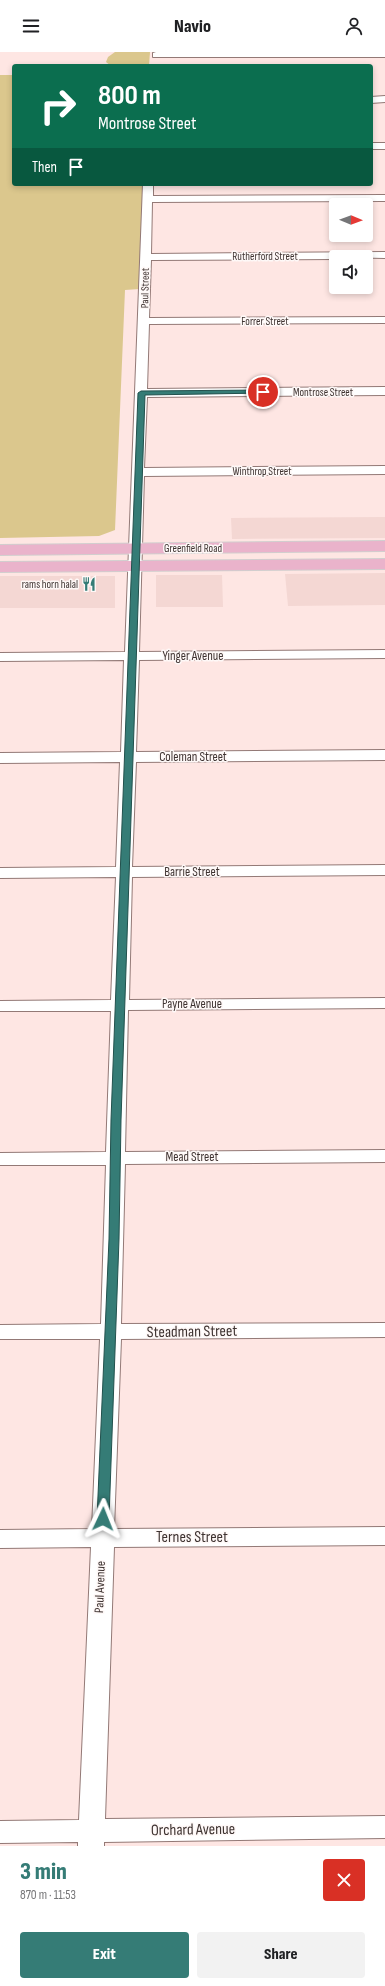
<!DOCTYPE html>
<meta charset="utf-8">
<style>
:root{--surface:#fff;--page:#f2f2f2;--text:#202124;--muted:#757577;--accent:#357c76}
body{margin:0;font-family:"Sofia Sans Condensed",sans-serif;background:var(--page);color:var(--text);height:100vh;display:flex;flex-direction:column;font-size:15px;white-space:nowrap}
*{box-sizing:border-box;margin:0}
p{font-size:13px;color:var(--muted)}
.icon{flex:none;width:22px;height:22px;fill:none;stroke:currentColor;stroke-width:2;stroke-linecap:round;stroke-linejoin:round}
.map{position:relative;height:1794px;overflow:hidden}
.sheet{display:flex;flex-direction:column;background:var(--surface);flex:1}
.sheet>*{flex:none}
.hud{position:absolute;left:12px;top:12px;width:361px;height:122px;border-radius:4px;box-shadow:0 2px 6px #0003;background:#0b6e4f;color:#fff;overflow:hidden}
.needle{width:26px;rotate:91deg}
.buttons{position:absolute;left:329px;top:146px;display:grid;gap:8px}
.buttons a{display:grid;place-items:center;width:44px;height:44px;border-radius:4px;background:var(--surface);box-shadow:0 2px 6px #0003;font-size:20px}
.pin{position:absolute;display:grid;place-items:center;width:34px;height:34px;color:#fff;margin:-17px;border:2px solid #fff;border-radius:50%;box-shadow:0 1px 4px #0007}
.me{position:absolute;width:44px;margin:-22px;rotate:2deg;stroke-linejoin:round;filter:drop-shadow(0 0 3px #0008)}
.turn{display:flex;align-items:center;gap:14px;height:84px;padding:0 20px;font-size:18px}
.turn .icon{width:52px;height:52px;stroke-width:2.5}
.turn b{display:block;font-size:28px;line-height:34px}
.then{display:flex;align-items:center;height:38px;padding:0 20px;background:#0003;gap:8px;font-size:15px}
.round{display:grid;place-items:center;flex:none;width:42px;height:42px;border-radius:4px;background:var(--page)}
.head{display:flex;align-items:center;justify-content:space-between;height:68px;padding:0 20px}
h1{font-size:24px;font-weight:800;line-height:30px;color:var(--accent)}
.primary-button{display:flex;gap:8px;margin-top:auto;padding:8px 20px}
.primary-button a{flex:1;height:46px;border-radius:4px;background:var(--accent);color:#fff;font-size:16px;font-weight:800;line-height:46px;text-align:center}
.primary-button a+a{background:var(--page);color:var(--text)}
header{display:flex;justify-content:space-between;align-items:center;height:52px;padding:0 20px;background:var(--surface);font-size:18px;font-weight:800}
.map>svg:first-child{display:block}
.built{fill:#f4d7d3}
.green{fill:#dbc78d}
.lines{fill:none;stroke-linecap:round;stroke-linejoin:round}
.minor-casing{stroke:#937976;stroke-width:2}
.major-casing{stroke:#d1cece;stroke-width:2}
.minor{fill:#fff;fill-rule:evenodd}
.major{fill:#eab3cb;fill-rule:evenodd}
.route{fill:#357c76;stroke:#22514d}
.labels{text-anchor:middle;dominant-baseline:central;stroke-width:3;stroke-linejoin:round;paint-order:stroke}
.far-street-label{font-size:11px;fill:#3e3331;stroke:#fef8f7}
.far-poi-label{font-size:11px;fill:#3e3331;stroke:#fef8f7;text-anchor:end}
.street-label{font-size:13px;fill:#3e3331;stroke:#fef8f7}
.near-street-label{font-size:16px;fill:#3e3331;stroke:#fef8f7}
</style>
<header><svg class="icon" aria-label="menu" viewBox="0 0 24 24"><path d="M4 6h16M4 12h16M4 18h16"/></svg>Navio<svg class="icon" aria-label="person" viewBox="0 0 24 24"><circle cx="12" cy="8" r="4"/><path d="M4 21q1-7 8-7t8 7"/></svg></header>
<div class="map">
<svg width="385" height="1794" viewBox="0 0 385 1794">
<rect width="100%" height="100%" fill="#fee6e3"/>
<g class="built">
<polygon points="385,465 385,486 232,487 231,466"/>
<polygon points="385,521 385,553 288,554 285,522"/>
<polygon points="156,523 222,523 223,555 156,555"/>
<rect x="0" y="524" width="115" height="32"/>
</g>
<g class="green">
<polygon points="115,0 150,0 149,14 111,14 106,10 108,5"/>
<polygon points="0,23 14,23 14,132 144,132 140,237 125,238 115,478 99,484 0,486"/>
</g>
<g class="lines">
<defs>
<g id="minor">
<polygon points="156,0 385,0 385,5 153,5 153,1"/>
<polygon points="385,44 385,50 371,51 371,45"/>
<rect x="371" y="91" width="14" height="6"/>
<polygon points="143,132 153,132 153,144 385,143 385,149 152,150 151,202 385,200 385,206 336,205 336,207 151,208 149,266 385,265 385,271 149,272 147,337 385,335 385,343 147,345 144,416 385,414 385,422 144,424 139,600 385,598 385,606 139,608 136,700 385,698 385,708 136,710 132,815 385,813 385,823 132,825 129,948 385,946 385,956 128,958 125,1100 385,1098 385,1110 125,1112 121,1272 385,1271 385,1285 121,1287 114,1477 385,1475 385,1493 114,1495 105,1767 385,1764 385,1786 104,1790 104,1794 78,1794 78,1790 0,1791 0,1769 79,1768 91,1495 0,1496 0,1478 92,1477 100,1287 0,1287 0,1273 101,1272 106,1113 0,1113 0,1101 106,1100 111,959 0,959 0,949 111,948 116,825 0,826 0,816 116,815 120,710 0,711 0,701 121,700 124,608 0,609 0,601 125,600"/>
</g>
<g id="major">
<polygon points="385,489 385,499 0,503 0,493"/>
<polygon points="385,507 385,517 0,520 0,510"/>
</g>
</defs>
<use href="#minor" class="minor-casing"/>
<use href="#major" class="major-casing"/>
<use href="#minor" class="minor"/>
<use href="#major" class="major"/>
</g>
<polygon class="route" points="263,338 265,339 265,341 145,343 121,1068 119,1187 109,1467 107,1470 99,1470 97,1467 109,1187 111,1068 138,341 141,339"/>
<defs>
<symbol id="restaurant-bare" viewBox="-9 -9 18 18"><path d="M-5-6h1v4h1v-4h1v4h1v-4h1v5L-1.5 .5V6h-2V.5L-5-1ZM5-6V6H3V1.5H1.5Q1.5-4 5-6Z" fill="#357c76" stroke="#fef8f7" stroke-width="2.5" paint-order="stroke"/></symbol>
</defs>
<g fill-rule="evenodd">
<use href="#restaurant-bare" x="79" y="522" width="20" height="20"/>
</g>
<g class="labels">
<g class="far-street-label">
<text x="265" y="204">Rutherford Street</text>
<text transform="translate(145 236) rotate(-89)">Paul Street</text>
<text x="265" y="269">Forrer Street</text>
<text x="323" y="340">Montrose Street</text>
<text x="262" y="419">Winthrop Street</text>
<text x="193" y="496">Greenfield Road</text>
</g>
<g class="far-poi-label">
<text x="78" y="532">rams horn halal</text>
</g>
<g class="street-label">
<text x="193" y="604">Yinger Avenue</text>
<text x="193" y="705">Coleman Street</text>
<text x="192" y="820">Barrie Street</text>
<text x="192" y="952">Payne Avenue</text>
<text x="192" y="1105">Mead Street</text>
<text transform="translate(100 1535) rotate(-88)">Paul Avenue</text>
</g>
<g class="near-street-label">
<text transform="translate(192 1280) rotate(-1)">Steadman Street</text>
<text x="192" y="1485">Ternes Street</text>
<text transform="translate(193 1778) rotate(-1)">Orchard Avenue</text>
</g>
</g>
</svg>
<div class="buttons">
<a><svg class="needle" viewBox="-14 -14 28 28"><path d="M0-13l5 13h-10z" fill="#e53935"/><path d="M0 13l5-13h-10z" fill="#757577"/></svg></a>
<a><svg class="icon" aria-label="sound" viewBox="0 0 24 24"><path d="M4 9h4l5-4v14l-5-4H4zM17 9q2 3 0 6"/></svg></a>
</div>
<div class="pin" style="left:263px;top:340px;background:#d93025"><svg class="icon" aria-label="arrive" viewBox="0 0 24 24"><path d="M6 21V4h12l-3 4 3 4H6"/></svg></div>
<svg class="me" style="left:103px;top:1467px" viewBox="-20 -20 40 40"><path d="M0-17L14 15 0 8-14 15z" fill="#357c76" stroke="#fff" stroke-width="4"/></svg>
<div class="hud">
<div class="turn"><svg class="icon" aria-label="right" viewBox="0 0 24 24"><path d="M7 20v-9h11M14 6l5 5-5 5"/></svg><div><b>800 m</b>Montrose Street</div></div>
<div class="then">Then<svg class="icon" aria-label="arrive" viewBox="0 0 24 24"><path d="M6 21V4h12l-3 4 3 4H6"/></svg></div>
</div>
</div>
<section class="sheet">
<div class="head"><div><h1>3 min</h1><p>870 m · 11:53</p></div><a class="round" style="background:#d93025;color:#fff"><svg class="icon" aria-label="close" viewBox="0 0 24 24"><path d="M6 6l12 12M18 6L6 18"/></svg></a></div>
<div class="primary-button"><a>Exit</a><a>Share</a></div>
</section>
